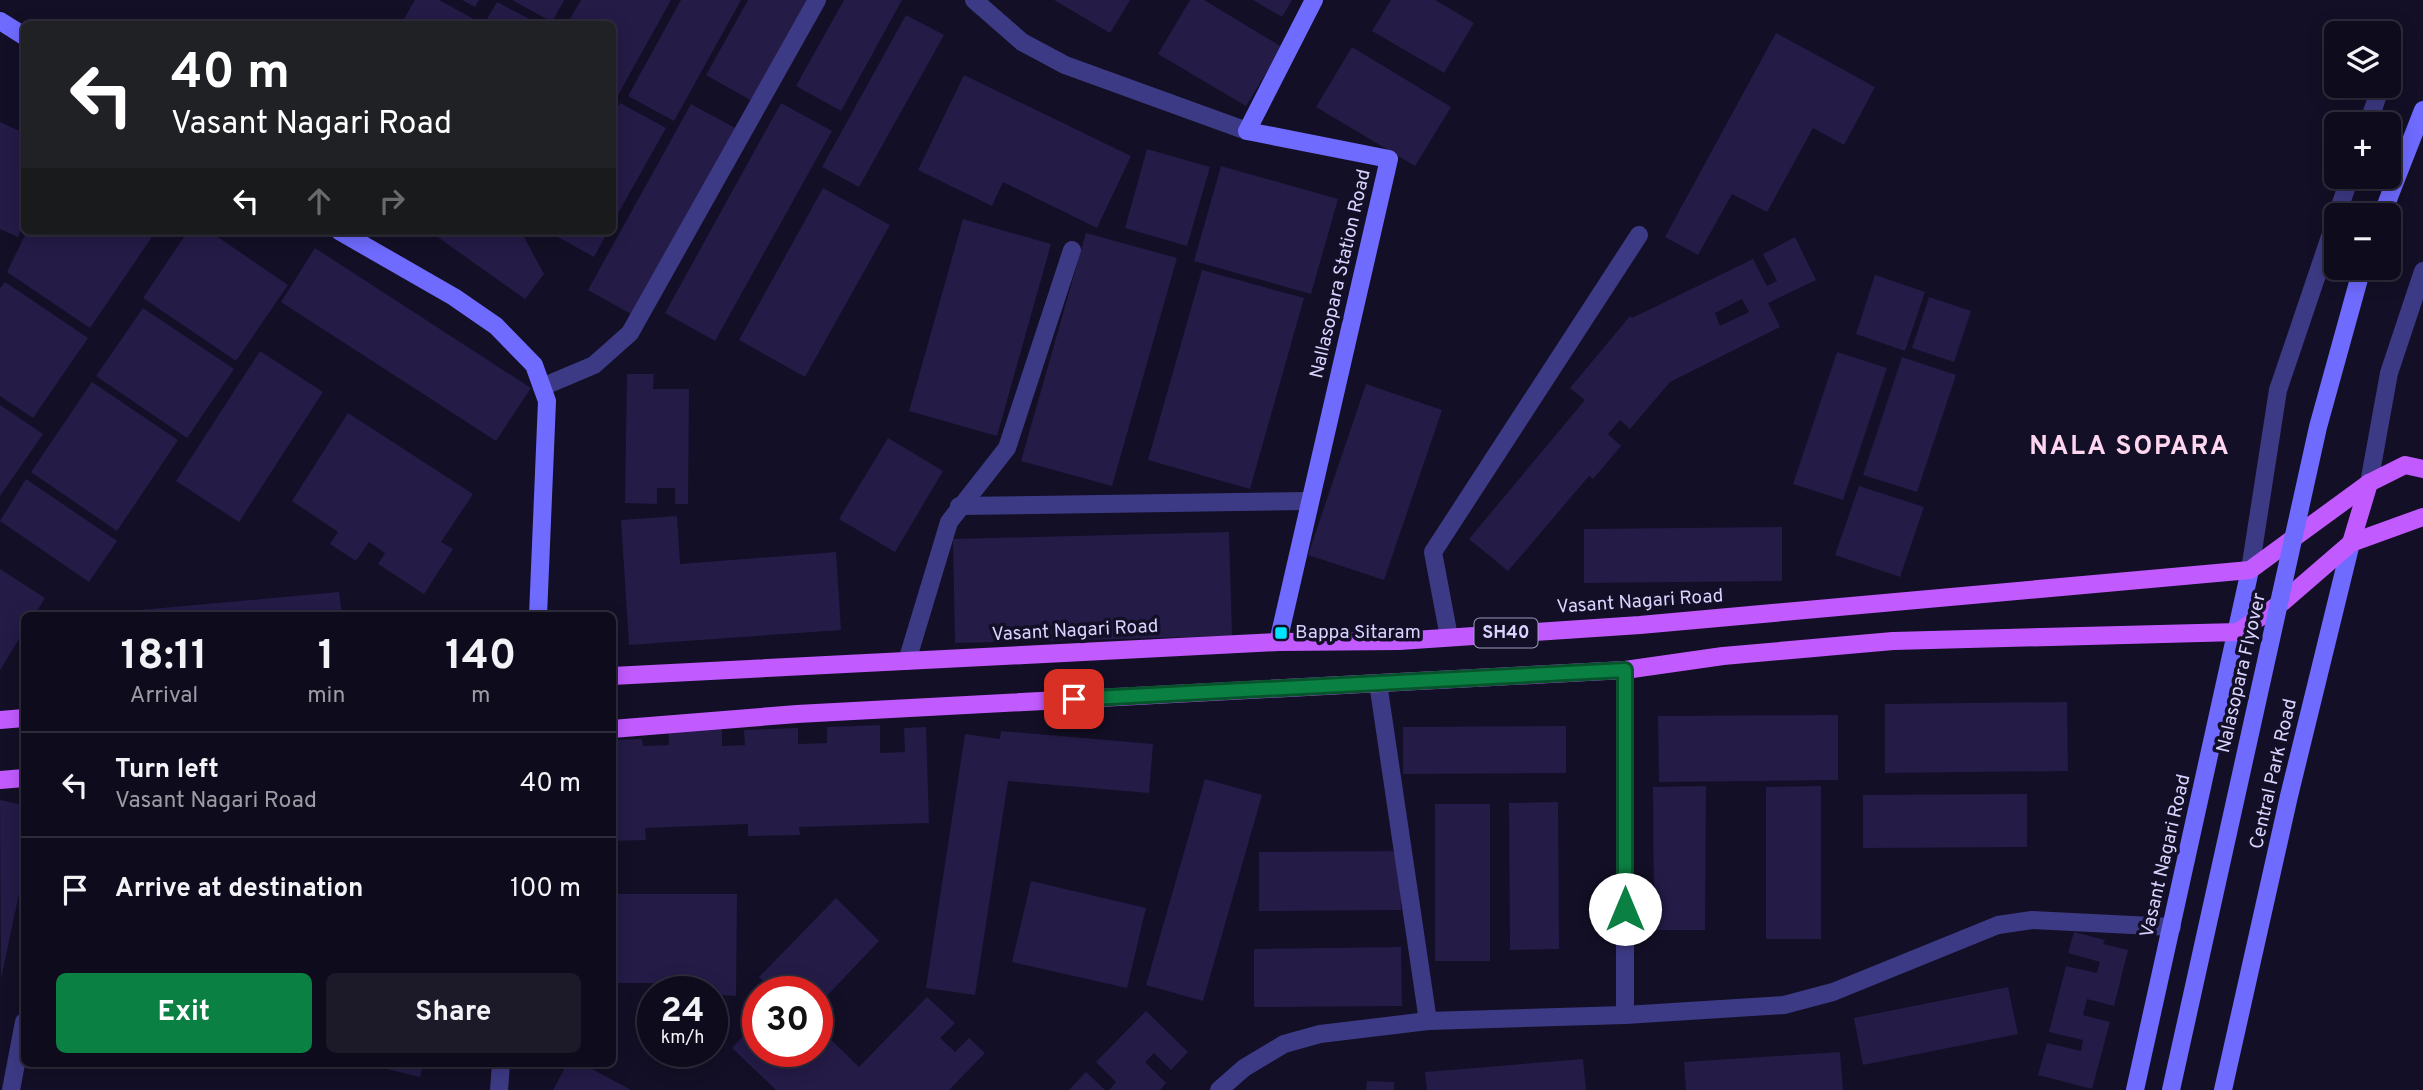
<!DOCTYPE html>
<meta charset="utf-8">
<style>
:root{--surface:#0e0b1c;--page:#1c1929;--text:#f1f3f6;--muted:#9b9ba3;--line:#2e2b3b;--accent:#0b8043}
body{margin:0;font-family:Overpass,sans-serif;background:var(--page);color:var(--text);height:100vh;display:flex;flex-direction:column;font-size:26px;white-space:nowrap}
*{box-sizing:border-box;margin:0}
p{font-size:23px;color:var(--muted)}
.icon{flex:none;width:38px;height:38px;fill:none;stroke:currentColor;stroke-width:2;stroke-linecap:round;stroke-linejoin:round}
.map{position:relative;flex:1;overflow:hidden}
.details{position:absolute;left:21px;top:612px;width:595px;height:455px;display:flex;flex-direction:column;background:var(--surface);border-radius:10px;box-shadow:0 4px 18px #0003,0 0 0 2px var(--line)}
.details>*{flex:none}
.guide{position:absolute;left:21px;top:21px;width:595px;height:214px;border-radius:10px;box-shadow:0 4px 18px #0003,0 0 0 2px var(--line);background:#202124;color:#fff;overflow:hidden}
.fabs{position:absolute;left:2324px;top:21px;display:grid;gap:14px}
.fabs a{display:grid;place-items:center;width:77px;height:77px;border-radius:10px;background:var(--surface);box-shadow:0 4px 18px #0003,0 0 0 2px var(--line);font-size:35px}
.speed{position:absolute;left:637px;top:976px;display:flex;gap:14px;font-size:35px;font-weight:700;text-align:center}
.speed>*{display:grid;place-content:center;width:91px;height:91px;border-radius:50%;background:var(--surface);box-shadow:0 4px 18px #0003,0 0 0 2px var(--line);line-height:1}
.speed small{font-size:18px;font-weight:400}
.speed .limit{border:10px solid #d22;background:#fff;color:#111}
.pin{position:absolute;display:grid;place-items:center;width:60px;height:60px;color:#fff;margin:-30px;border-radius:14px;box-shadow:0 4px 10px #0006}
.me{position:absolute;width:77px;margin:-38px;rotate:0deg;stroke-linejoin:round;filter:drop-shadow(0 0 5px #0008)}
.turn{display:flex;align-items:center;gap:24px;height:147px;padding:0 35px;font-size:32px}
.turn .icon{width:91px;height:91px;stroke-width:2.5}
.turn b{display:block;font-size:49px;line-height:60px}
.lanes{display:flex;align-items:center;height:66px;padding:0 35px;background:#0003;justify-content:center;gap:35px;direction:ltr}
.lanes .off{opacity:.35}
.eta{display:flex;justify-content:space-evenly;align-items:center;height:119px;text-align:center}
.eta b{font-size:42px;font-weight:700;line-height:49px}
.button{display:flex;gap:14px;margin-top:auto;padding:14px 35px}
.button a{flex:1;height:80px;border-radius:10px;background:var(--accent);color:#fff;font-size:28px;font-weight:700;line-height:80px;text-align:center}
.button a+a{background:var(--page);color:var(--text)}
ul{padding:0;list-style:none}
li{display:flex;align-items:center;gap:21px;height:105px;padding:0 35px;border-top:2px solid var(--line)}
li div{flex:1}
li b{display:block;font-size:26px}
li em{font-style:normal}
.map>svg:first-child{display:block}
.building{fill:#241b47;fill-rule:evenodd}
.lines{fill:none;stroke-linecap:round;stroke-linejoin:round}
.lane{stroke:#3d3a85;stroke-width:18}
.street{stroke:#3d3a85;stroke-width:18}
.secondary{stroke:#6f6bff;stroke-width:18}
.primary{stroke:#c25bff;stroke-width:18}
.secondary-bridge{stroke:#6f6bff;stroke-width:18}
.route-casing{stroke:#07532c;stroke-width:18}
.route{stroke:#0b8043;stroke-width:12}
.poi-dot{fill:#00e5ff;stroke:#130f26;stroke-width:2.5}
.labels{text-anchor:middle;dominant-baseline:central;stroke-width:7;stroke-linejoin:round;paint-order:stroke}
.shield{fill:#130f26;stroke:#9e99be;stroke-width:2}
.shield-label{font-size:18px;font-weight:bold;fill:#d9d4ff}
.street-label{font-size:19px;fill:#d9d4ff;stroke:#130f26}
.poi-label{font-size:19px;fill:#d9d4ff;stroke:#130f26;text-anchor:start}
.district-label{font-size:26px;font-weight:bold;letter-spacing:2px;fill:#ffd6f0;stroke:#130f26}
</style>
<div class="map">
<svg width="2423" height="1090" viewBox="0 0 2423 1090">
<rect width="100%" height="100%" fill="#130f26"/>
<g class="building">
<polygon points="415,0 439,0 474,19 471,24 401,24"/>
<polygon points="462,0 479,0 475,7"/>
<polygon points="512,0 564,0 552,22"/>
<polygon points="581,0 671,0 617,97 612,94 612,24 567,24"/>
<polygon points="681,0 741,0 674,121 628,96"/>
<polygon points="748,0 808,0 752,101 706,75"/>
<polygon points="844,0 902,0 841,111 796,86"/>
<polygon points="1054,0 1130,0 1110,33"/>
<polygon points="1190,0 1204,0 1282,47 1246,106 1158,54"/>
<polygon points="1253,0 1292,0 1282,17"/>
<polygon points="1391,0 1435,0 1474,23 1444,73 1372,31"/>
<polygon points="497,2 539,24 484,24"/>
<polygon points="906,15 944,35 859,187 822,167"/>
<polygon points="1776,33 1875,87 1844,145 1813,128 1767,212 1732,194 1698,255 1665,237"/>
<polygon points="1352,47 1451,107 1415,166 1316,107"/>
<polygon points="964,75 1131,156 1097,228 1003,182 992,206 918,170"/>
<polygon points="620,103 666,128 612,224 612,116"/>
<polygon points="781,103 832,131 715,341 665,313"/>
<polygon points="691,104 735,128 631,314 588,290"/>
<polygon points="0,122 24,133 24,221 18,237 0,229"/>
<polygon points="1147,149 1210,167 1187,246 1125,228"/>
<polygon points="1221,166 1338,199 1311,294 1194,261"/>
<polygon points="823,188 890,225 805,377 739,340"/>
<polygon points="963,219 1051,244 997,436 909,411"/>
<polygon points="27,231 156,231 90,328 7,272"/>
<polygon points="188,231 209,231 288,285 236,361 143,298"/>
<polygon points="429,231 516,231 524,237 544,274 525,299"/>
<polygon points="547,231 608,231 594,257"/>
<polygon points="1086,233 1177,258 1112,486 1021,461"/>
<path d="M1795 237 1816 280 1768 303 1780 327 1670 382 1630 429 1620 420 1608 434 1621 446 1593 479 1589 476 1508 571 1469 539 1585 400 1570 388 1630 316 1632 318 1753 259 1767 286 1777 281 1763 254ZM1742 299 1749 312 1720 326 1715 313Z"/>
<polygon points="315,248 531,388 496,441 281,302"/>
<polygon points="1202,270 1304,298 1250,489 1148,460"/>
<polygon points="1875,275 1925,292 1905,351 1856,334"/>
<polygon points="5,282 88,338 33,418 0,396 0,288"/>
<polygon points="1929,297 1971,311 1954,362 1912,348"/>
<polygon points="143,308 234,369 187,438 96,376"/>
<polygon points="260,351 323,392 239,522 176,481"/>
<polygon points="1837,352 1887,368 1843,500 1793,484"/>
<polygon points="1902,357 1956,375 1917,492 1863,475"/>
<polygon points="627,374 654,374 653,389 689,389 688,504 675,504 675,488 657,488 657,504 625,503"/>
<polygon points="92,382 178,440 117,531 31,472"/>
<polygon points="1366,384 1442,410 1384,580 1308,555"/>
<polygon points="0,405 43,434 0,496"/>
<polygon points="348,413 473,494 441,542 453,549 424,594 378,564 385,553 369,542 356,561 330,544 338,532 292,501"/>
<polygon points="888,438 943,471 895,552 839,519"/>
<polygon points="26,479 117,541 89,582 0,521"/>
<polygon points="1859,486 1924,507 1900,577 1835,555"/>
<polygon points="677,516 680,564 836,552 841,630 629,645 621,520"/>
<polygon points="1782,527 1782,581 1584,583 1584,529"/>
<polygon points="1229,532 1232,636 955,643 953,539"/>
<polygon points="0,569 45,598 34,616 24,616 24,631 0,670"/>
<polygon points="339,592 342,616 95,616 95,614"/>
<polygon points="2067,702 2068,771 1885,773 1885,704"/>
<polygon points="1838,715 1838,780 1659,782 1658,716"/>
<polygon points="880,725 880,753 905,752 904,728 926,727 929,823 799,827 800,835 748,836 748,824 645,828 646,840 612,841 612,740 642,739 643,746 669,745 669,730 722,728 722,746 745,745 744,730 798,728 798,744 827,743 827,727"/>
<polygon points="1566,726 1566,773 1403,774 1403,727"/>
<polygon points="1001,731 1153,744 1149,793 1008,781 975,995 926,988 965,734 1000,739"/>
<polygon points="1205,779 1262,795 1203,1001 1146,985"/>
<polygon points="1706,786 1705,930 1654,930 1653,787"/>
<polygon points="1821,786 1821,939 1766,939 1766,787"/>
<polygon points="2027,794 2027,847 1863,848 1863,795"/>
<polygon points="0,800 24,805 24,870 1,979"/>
<polygon points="1558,802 1559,949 1510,950 1509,803"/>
<rect x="1435" y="804" width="55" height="157"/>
<polygon points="1400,851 1401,910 1259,911 1259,852"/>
<polygon points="1031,881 1146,908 1127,988 1012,962"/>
<polygon points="612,894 737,894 736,996 686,992 686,983 612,983"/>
<polygon points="836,898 879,941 822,1001 833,1013 819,1028 859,1067 927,997 955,1023 940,1038 955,1052 969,1038 985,1053 949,1090 776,1090 732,1048 754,1024 758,1028 758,1052 817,1052 817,992 775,992 759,977"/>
<polygon points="2074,932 2105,940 2103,944 2128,950 2114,1006 2087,999 2083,1015 2110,1022 2092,1089 2038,1075 2047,1043 2081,1051 2083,1040 2049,1032 2066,966 2097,973 2100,962 2068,953"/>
<polygon points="1401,947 1402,1006 1254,1007 1254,949"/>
<polygon points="2008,987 2018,1034 1863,1065 1854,1018"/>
<polygon points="1146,1011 1188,1052 1171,1070 1154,1053 1145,1062 1166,1083 1160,1090 1109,1090 1116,1082 1096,1062"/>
<polygon points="1840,1052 1843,1090 1686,1090 1684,1062"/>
<polygon points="1583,1059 1586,1090 1427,1090 1425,1072"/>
<polygon points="366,1064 423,1064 420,1077"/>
<polygon points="567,1064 583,1064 631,1090 553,1090"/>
<polygon points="1086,1072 1105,1090 1069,1090"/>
<polygon points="1367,1081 1394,1082 1394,1090 1366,1090"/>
</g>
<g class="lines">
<polyline class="lane" points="1449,637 1433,552 1639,235"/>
<g class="street">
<polyline points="974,0 1022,42 1065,65 1247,131"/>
<polyline points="2389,64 2393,52"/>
<polyline points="2368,124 2381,86"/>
<polyline points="2337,215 2350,177"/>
<polyline points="542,387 594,365 630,333 817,0"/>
<polyline points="2369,483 2389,373 2423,271"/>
<polyline points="959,506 1310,501"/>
<polyline points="2250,570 2278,390 2336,219"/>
<polyline points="907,661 949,522 1007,448 1072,250"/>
<polyline points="1378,683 1428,1021"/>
<polyline points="1625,1015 1625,670"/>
<polyline points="11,1090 24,1022"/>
<polyline points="499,1090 501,1064"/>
<polyline points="1219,1090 1244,1068 1284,1044 1320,1034 1428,1021 1625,1015 1784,1005 1833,992 1998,925 2032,920 2172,927"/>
</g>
<g class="secondary">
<polyline points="0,21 24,36"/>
<polyline points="2382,215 2423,110"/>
<polyline points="339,231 454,297 496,326 534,365 547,401 538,616"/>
<polyline points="1278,642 1389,159 1247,131 1314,0"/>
<polyline points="2135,1090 2250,570"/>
<polyline points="2223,1090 2289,796 2351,543"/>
</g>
<g class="primary">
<polyline points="2351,543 2369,483"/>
<polyline points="612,676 1278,642 1399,641 1640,625 2250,570 2369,483 2405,465 2423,469"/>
<polyline points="0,720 24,718"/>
<polyline points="612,729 797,714 1625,670 1723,656 1893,641 2238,632 2284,601 2351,543 2423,517"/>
<polyline points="0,780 24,778"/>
</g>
<polyline class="secondary-bridge" points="2171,1090 2318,427 2362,268"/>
</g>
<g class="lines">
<defs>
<polyline id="route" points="1074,699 1625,670 1625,909"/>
</defs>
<use href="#route" class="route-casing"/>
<use href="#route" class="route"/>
</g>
<rect class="poi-dot" x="1274" y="626" width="14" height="14" rx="3.5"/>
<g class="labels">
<rect class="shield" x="1474.5" y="618.5" width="63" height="29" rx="5"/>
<g class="shield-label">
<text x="1506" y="633">SH40</text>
</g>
<g class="street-label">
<text transform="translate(1341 274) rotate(-77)">Nallasopara Station Road</text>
<text transform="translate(1640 602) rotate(-4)">Vasant Nagari Road</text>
<text transform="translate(1075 631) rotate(-3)">Vasant Nagari Road</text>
<text transform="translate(2242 673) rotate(-77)">Nalasopara Flyover</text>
<text transform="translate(2274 774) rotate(-77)">Central Park Road</text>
<text transform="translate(2166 856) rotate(-77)">Vasant Nagari Road</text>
</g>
<g class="poi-label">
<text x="1295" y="633">Bappa Sitaram</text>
</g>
<g class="district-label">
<text x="2130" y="447">NALA SOPARA</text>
</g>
</g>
</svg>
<div class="fabs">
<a><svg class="icon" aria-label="layers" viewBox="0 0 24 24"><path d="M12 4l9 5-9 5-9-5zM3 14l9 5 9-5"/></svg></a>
<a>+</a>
<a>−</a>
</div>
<div class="speed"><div>24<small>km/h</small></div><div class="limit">30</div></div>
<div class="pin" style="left:1074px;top:699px;background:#d93025"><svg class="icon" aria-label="arrive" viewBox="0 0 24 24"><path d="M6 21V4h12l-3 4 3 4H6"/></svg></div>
<svg class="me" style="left:1625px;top:909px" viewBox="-20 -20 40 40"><circle r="19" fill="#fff"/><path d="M0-13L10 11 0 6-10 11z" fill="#0b8043"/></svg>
<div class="guide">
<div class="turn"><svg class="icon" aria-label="left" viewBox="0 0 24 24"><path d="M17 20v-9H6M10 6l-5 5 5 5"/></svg><div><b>40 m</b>Vasant Nagari Road</div></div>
<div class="lanes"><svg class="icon" aria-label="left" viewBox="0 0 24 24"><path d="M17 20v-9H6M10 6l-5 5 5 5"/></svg><svg class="icon off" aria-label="ahead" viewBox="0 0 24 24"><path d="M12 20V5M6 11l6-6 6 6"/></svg><svg class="icon off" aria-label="right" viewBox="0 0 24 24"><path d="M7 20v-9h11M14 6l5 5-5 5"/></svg></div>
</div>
<section class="details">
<div class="eta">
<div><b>18:11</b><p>Arrival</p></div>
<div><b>1</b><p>min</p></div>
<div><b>140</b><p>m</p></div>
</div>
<ul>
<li><svg class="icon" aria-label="left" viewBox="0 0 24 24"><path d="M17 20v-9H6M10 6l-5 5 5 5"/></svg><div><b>Turn left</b><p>Vasant Nagari Road</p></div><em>40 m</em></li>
<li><svg class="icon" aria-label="arrive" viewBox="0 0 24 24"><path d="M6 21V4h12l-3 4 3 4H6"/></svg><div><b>Arrive at destination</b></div><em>100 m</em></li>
</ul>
<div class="button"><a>Exit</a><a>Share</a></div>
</section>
</div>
